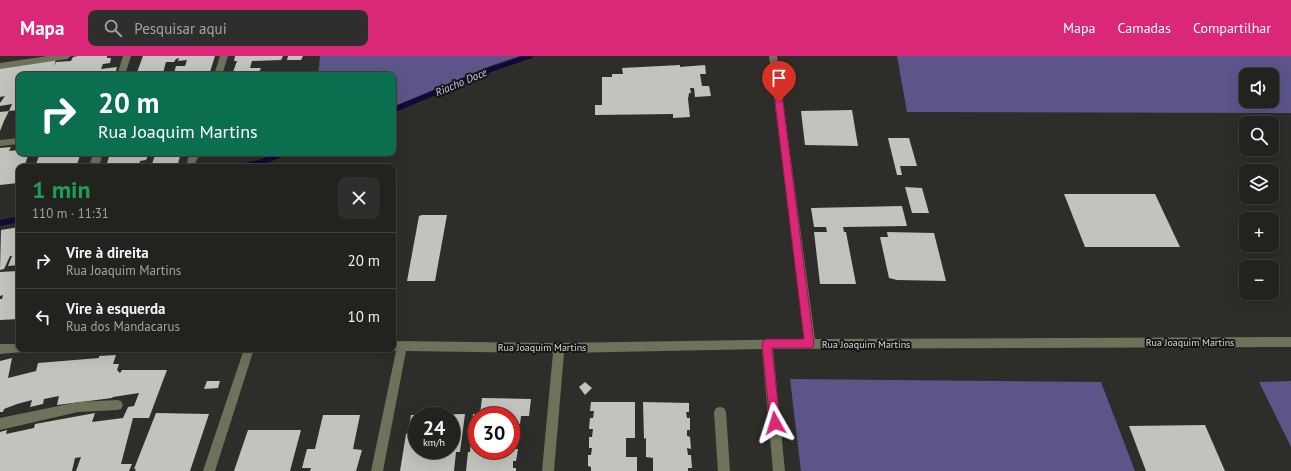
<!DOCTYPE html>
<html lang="pt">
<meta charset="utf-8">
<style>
:root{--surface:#22221f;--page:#2e2f2c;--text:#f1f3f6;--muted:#a2a4a4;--line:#3f3f3d;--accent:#db2777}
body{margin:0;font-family:"PT Sans",sans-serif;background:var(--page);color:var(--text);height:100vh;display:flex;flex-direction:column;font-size:15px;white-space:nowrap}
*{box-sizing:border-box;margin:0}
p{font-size:13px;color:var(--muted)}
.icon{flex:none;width:22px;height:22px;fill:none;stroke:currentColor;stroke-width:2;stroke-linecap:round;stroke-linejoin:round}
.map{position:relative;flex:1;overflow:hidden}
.details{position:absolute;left:16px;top:108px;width:380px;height:188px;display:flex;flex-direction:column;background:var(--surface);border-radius:8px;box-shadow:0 4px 16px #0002,0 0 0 1px var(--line)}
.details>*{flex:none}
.banner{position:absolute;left:16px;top:16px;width:380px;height:84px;border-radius:8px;box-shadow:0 4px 16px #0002,0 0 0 1px var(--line);background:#0b6e4f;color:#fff;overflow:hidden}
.fabs{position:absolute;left:1239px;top:12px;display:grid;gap:8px}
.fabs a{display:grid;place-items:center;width:40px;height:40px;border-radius:8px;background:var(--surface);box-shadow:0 4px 16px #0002,0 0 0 1px var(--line);font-size:20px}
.speed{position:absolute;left:408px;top:351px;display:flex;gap:8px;font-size:20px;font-weight:700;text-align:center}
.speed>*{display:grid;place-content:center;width:52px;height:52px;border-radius:50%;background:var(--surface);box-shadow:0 4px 16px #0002,0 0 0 1px var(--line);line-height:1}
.speed small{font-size:10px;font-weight:400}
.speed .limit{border:6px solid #d22;background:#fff;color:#111}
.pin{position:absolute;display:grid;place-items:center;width:34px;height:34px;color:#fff;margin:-41px -17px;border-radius:50% 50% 50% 0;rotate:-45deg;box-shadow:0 0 4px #0007}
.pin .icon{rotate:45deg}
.me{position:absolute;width:44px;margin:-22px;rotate:354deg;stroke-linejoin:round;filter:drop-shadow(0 0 3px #0008)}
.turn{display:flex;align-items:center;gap:14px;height:84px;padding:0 16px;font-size:18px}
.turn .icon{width:52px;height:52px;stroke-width:2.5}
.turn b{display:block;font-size:28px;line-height:34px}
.round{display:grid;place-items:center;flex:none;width:42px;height:42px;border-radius:8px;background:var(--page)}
.headline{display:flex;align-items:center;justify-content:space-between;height:68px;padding:0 16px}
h1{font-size:24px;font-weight:700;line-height:30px;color:#1e9e55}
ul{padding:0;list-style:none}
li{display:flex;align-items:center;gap:12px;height:56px;padding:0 16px;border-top:1px solid var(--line)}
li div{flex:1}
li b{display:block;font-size:15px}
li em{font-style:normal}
header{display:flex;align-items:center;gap:24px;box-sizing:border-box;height:56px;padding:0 20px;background:var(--accent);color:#fff}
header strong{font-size:19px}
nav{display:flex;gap:22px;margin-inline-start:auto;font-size:14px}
.search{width:280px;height:36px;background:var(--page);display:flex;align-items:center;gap:10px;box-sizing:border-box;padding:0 14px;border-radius:8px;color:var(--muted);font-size:15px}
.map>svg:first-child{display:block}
.forest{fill:#5b558a;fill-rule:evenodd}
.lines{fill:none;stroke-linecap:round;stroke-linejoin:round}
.stream{fill:#150837;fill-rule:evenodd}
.building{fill:#c1c3bc;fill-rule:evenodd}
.minor{fill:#6d735a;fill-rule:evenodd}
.route{fill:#db2777;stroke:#8e194d}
.labels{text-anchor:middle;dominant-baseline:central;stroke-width:4;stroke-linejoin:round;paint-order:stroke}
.street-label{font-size:10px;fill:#d9dad6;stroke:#151613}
.water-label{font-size:11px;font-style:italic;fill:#c6c2f4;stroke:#151613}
</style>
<header>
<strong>Mapa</strong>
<div class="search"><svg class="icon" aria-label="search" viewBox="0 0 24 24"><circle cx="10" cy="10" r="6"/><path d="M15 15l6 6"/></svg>Pesquisar aqui</div>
<nav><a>Mapa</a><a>Camadas</a><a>Compartilhar</a></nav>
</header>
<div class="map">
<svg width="1291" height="415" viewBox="0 0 1291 415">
<rect width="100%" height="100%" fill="#2d2e29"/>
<g class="forest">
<polygon points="320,0 520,0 490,10 393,51 393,19 318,19"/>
<path d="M897 0H1291V57L907 56ZM1246 19H1272V45H1246Z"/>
<polygon points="790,323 1101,326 1135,415 801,415"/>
<polygon points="1291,325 1291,391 1259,326"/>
</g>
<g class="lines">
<g class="stream">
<polygon points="523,0 533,0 532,2 494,15 393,57 393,51 490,11"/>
<polygon points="277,97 288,97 287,99 260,110 233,111 234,109 259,104"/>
<polygon points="19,160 19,166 0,170 0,164"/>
</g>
</g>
<g class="building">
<polygon points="78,0 107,0 107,2 111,2 110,7 103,8 101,13 117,11 115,19 19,19 19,54 9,55 12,48 0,50 0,47 5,40 0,41 0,12 56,3 54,10 56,6 71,5 73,1"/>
<polygon points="143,0 215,0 209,19 177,19 178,16 174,17 176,10 185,10 187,4 178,5 179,2 176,3 174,6 166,6 163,17 170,17 170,19 136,19"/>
<polygon points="235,0 283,0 281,4 252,5 250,12 261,12 259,16 278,15 277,19 230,19 231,16 233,16 237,5 234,5"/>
<polygon points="288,0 303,0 301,4 287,4"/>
<polygon points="680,9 680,11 705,9 706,18 700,18 702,30 709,30 711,40 695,41 694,32 690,32 691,37 689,37 688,43 690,61 673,62 673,58 595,59 595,49 602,49 602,21 612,21 612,18 623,18 622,12"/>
<polygon points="852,54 858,90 805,89 801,55"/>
<polygon points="9,55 4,65 0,75 0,56"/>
<polygon points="888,82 909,82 917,110 900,110 902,119 897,119"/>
<polygon points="11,91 9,95 19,94 19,97 29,97 24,111 19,111 18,127 0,129 0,92"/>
<polygon points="40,97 81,97 76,111 35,111"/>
<polygon points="110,97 181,97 177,111 151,111 155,99 148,100 146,104 140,105 139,111 106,111"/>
<polygon points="905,131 922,132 929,157 912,157"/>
<polygon points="1064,138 1155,138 1180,191 1085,191"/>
<polygon points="902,150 907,170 843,171 844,176 846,176 856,228 820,228 814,176 827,176 826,171 814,171 811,152"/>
<polygon points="422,159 447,159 435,225 407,225 419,160"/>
<polygon points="19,171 19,209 8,210 12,200 10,200 4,213 0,214 1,174"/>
<polygon points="887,176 934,177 946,225 897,224 889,222 880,181 888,181"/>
<polygon points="17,215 16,219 19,218 19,263 0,264 0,243 2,243 3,239 0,240 0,216"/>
<polygon points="116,299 113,308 119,308 117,314 120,317 122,314 167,314 149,362 133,362 121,408 132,408 129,415 76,415 81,401 75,402 72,415 0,415 0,376 7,374 6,378 34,372 35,368 95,357 92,366 123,362 128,351 134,350 139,337 113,341 112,342 57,349 59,340 44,343 43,348 30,351 32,344 17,348 4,353 3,356 0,356 0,305 12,302 8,322 36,315 38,307 99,302 99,300"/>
<polygon points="207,325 220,325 218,332 204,333"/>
<polygon points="585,326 592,332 585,339 579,331"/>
<path d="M482 342 531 343 529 360H521L520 368H517L516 375 520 374 518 386H515L514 393H518L516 405H513V412H516V415H466L468 396H470L473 358H480ZM477 360H511V394H477Z"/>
<polygon points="591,346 635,346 635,382 626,382 626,401 637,401 637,415 591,415 591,411 588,410 588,399 591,399 592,392 589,392 589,381 592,381 593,373 589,373 590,362 593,362 594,355 590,355"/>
<polygon points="643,346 689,347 689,356 686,356 687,362 690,362 690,374 687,374 687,380 690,381 691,393 687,392 688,399 691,399 692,412 688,412 688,415 653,415 653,402 646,401 646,382 644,383"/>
<polygon points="156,357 209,358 190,415 135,415 136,413 134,413"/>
<path d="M465 358 460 396H456L454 415H400L406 378 408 377 411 359ZM417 360H451V394H417Z"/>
<polygon points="323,359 360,359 353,393 362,394 356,415 310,415 311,412 302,412 307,393 315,393"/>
<polygon points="1205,369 1225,415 1146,415 1129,370"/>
<polygon points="248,374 301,374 290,415 234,415"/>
</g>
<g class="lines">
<g class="minor">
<polygon points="48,0 71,0 67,3 0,13 0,7"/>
<polygon points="123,0 131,0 125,19 117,19"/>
<polygon points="220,0 228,0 222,19 214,19"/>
<polygon points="769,0 777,0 815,283 1291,281 1291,291 773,293 785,415 773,415 762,293 564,297 554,415 542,415 553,297 406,295 383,415 371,415 396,295 389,293 393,293 393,285 559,287 804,283"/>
<polygon points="19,82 19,88 0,90 0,84"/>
<polygon points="93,97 103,97 99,111 89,111"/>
<polygon points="190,97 200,97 195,108 192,110 187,106"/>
<polygon points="0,288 19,288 19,293 24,293 23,296 0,298"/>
<polygon points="244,293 254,293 215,415 203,415"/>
<polygon points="117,344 121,345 123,349 121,353 117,354 78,356 0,374 0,362 78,346"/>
<polygon points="720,351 724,352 726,356 730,415 718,415 714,356 716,352"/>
</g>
</g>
<polygon class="route" points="776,43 779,43 783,46 814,288 813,291 810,292 772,292 780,367 778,371 775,372 771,371 770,367 762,288 763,285 767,283 804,283 775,46"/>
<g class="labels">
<g class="street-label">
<text x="1190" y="286">Rua Joaquim Martins</text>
<text x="866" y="288">Rua Joaquim Martins</text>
<text x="542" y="291">Rua Joaquim Martins</text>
</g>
<g class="water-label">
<text transform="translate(461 26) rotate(-23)">Riacho Doce</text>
</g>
</g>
</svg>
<div class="fabs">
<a><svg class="icon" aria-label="sound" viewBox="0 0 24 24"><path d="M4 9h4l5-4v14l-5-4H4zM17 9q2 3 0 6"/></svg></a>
<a><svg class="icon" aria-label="search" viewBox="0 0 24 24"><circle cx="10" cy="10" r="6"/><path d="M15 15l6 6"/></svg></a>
<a><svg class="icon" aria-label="layers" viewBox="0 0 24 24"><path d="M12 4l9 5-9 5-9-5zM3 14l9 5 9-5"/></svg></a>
<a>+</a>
<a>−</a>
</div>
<div class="speed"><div>24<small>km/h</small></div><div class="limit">30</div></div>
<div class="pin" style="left:779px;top:46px;background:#d93025"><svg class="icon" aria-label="arrive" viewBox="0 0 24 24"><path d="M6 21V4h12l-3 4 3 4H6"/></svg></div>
<svg class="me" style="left:775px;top:367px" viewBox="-20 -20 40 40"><path d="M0-17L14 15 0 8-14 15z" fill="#db2777" stroke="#fff" stroke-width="4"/></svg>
<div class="banner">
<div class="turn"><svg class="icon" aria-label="right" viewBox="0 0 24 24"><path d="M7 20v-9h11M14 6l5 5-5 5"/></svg><div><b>20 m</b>Rua Joaquim Martins</div></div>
</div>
<section class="details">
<div class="headline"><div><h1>1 min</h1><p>110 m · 11:31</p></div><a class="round"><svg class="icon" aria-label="close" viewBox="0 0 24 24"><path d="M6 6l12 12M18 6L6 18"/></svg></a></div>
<ul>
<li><svg class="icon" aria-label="right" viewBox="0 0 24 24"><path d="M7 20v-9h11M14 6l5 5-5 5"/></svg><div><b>Vire à direita</b><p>Rua Joaquim Martins</p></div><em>20 m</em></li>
<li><svg class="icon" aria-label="left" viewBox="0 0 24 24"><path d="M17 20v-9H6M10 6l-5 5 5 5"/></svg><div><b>Vire à esquerda</b><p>Rua dos Mandacarus</p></div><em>10 m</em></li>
</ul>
</section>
</div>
